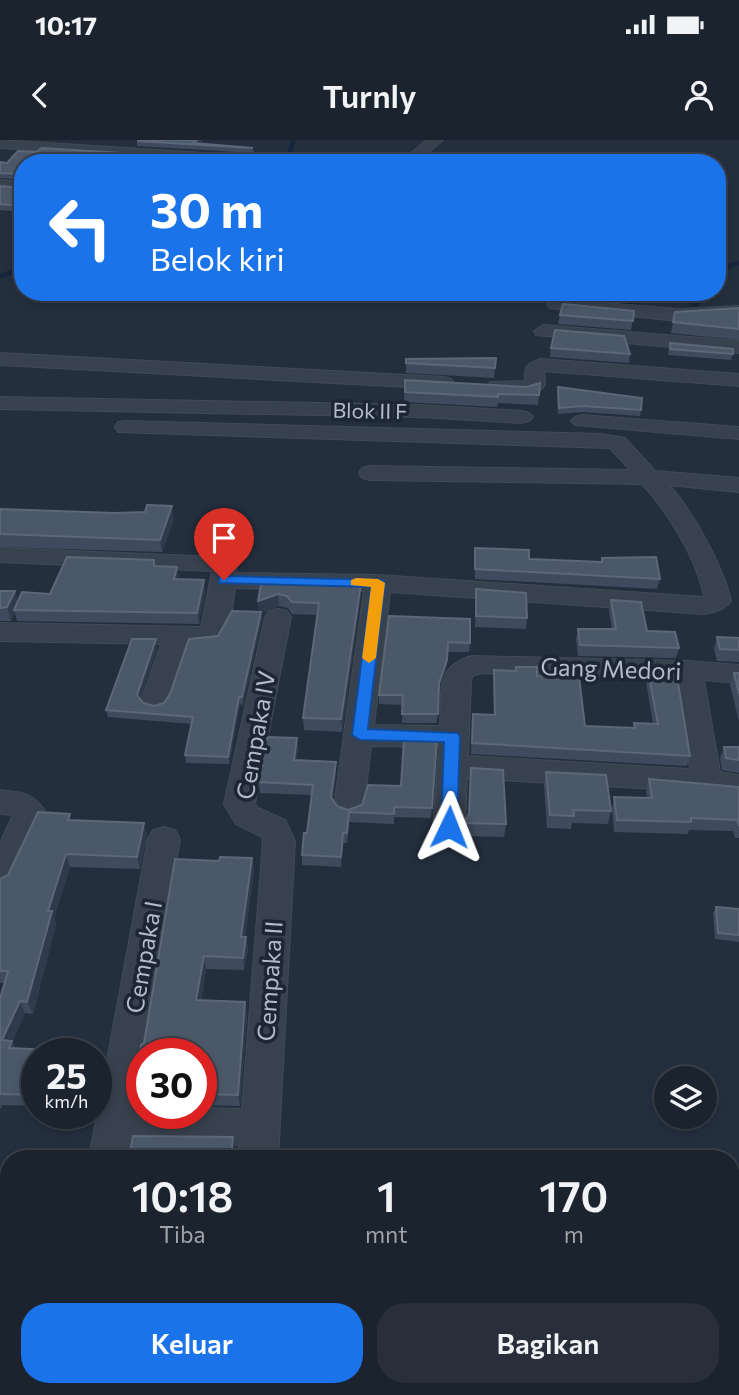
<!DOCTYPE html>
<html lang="id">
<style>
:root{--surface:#1b232e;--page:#282f3a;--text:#f1f3f6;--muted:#a0a4aa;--line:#39404a;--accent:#1a73e8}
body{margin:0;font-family:Commissioner,sans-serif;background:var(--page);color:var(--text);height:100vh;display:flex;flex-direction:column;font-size:26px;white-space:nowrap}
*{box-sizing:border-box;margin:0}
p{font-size:23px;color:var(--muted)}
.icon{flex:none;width:38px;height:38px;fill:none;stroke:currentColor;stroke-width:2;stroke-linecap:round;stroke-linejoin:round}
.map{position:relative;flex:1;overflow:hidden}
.sheet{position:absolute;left:0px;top:1010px;width:740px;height:247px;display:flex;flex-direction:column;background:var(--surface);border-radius:28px 28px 0 0;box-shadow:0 4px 10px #0003,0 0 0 2px var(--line)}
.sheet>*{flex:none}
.hud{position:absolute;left:14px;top:14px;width:712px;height:147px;border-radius:28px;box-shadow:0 4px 10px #0003,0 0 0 2px var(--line);background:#1a73e8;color:#fff;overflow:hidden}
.tools{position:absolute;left:654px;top:926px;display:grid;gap:14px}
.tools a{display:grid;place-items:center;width:63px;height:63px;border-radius:50%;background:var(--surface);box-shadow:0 4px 10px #0003,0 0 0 2px var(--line);font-size:35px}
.speed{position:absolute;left:21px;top:898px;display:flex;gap:14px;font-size:35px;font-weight:700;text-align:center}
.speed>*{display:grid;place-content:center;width:91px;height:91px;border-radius:50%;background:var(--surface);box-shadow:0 4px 10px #0003,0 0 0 2px var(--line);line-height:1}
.speed small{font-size:18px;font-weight:400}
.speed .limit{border:10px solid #d22;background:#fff;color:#111}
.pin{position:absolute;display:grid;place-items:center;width:60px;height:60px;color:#fff;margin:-72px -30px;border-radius:50% 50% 50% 0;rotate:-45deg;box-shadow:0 0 7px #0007}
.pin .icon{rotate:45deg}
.me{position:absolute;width:77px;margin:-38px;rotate:2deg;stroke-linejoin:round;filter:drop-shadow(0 0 5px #0008)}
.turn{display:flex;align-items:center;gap:24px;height:147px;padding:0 21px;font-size:32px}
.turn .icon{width:91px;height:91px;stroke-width:2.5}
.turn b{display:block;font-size:49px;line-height:60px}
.eta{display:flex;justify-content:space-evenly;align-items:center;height:119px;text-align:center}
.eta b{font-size:42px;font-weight:600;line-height:49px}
.button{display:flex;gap:14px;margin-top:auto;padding:14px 21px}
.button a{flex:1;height:80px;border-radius:28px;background:var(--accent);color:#fff;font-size:28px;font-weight:600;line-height:80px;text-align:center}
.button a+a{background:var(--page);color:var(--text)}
.status{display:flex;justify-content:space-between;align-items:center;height:49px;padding:0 35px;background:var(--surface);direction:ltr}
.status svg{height:19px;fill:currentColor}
header{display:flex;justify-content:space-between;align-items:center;height:91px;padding:0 21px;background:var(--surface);font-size:32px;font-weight:600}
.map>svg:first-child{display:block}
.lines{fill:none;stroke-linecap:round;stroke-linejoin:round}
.stream-far1{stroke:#17263c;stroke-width:4.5}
.stream{stroke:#17263c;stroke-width:5}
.minor-casing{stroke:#414a57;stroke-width:2}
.minor{fill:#38414e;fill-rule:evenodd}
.wall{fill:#3f4b5c}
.shaded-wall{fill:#2f3b4b}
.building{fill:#4b5868;stroke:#5c6777;stroke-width:2}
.route{fill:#1a73e8;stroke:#114b97;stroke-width:2}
.slow{fill:#f59e0b}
.labels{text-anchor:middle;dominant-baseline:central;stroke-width:7;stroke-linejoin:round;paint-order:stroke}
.far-street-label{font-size:21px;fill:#b4bcc9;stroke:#1d2633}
.street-label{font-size:24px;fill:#b4bcc9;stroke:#1d2633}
</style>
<div class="status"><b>10:17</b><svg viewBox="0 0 49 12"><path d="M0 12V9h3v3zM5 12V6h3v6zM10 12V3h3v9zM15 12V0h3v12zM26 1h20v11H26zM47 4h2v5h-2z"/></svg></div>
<header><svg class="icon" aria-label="back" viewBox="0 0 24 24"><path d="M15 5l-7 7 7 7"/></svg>Turnly<svg class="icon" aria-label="person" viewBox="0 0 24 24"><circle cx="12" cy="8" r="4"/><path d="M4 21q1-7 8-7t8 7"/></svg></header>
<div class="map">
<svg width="739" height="1255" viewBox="0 0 739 1255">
<rect width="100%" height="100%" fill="#242f3e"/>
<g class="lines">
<g class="stream-far1">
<polyline points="286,23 294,0"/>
<polyline points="0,136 23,129"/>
<polyline points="718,139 729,126 739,123"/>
</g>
<g class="stream">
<polyline points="567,152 650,169"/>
<polyline points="683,169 692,169 706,152"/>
</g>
<defs>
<g id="minor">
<polygon points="0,0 252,16 259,20 257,23 226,23 0,8"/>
<polygon points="427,0 443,0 416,23 399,23"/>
<polygon points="0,40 23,42 23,52 0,50"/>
<polygon points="556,159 678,169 739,166 739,178 669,180 550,168 547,164 550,160"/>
<polygon points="543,185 739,201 739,213 536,195 534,191"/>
<polygon points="0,213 444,237 451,239 454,243 451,247 444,249 0,225"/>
<path d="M541 219 739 234V246L544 231 545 245 539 251 490 250 487 246 490 242 525 241C524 226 527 223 541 219Z"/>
<polygon points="0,257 418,265 522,271 529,273 533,277 529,281 522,283 418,277 0,269"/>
<polygon points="582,275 739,287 739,299 575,285 571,281 575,277"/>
<path d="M126 281 601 294 625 298 655 331 739 338V352L669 345C693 371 723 427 731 461 725 470 714 472 704 474L390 452 374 585 440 586C442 555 435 525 472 516L688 521 739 525V543L704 540 720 632 739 635V657L707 652 467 638 465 687 460 695 449 699 438 695 433 687 439 607 371 606 364 666 360 674 349 678 338 674 334 666 364 451 235 448C232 469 232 487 217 502L188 504 169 561 165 568 155 571 145 568 141 561 161 504 0 501V483L201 487 212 431 0 422V408L219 417 234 421 237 433 378 435 704 457C697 419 668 372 642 344L370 340 362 338 359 333 362 328 370 326 630 330 610 308 118 292 115 287 118 282ZM482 533 676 539 690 629 468 616 471 542 472 536Z"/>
<polygon points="278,469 287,471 291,477 255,663 258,668 285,680 295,701 278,1018 238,1018 239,1005 131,1004 129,1018 89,1018 148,699 153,690 164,687 175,690 180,699 145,914 142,914 142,937 137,968 142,968 142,973 201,973 201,968 242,969 263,701 262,697 236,684 224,664 265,477 269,471"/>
<path d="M0 650C20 652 35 653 45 672L11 747 0 751V703L13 675 0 674Z"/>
<polygon points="0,1093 9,1094 9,1136 0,1135"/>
<polygon points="49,1248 94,1248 93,1255 47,1255"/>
<polygon points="236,1248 280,1248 281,1255 235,1255"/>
</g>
</defs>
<use href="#minor" class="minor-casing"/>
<use href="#minor" class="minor"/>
</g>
<g class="wall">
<polygon points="203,0 199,4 253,8 254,13 137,6 137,1"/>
<polygon points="0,22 264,22 264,23 23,23 23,40 0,38"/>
<polygon points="0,46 23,48 23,72 0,70"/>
<polygon points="739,168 739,200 671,193 675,172"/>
<polygon points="634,171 631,190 558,184 560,175"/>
<polygon points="670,203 733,214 731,220 668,215"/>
<polygon points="551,208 630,214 629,223 550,217"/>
<polygon points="406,219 495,228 494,238 406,233"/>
<polygon points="405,240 527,247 540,243 538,265 498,263 497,267 404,262"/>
<polygon points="558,247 641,270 640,276 582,272 558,274 557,253"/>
<polygon points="0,369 174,379 162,412 0,407"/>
<polygon points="475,408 529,419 601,422 602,418 660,439 657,449 475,439"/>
<polygon points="154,420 155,426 179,438 179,439 204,440 205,451 199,484 17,481 15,473 11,481 0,481 0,451 15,451 18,462 50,454"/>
<polygon points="262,439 361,455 342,592 304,590 303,578 318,475 292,474 288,468 279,466 261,473 262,479 243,565 240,564 229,624 186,623 185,615 192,584 108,577 106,570 157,507 140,559 143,563 154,566 164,563 218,496 259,472 258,461"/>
<polygon points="476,449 527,478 526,489 475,487"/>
<polygon points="611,460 647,491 679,508 676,518 578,516 576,499 578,489 612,489 609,470"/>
<polygon points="389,476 470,503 469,512 447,512 447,529 439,551 437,583 402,583 403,565 379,564 379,555"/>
<polygon points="717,497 739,498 739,522 717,521 714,509"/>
<polygon points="516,527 537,536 585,586 633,588 634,583 653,584 646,541 648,531 690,616 687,626 471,614 473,574 494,575 493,540 494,530 516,531"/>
<polygon points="734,533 739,533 739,581 730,545"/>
<polygon points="437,599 431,678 394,677 394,684 349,682 347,703 343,703 341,727 302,725 302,715 307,693 312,655 260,653 259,642 298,608 296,620 336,632 333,659 337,666 348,670 362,665 401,646"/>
<polygon points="724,607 739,607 739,633 722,630 720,618"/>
<polygon points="471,628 506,684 504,697 463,696 464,683 468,676"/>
<polygon points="546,632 611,671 608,684 572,683 571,689 547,688 544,645"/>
<polygon points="649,639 739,647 739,698 735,698 733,691 689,690 688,694 614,692 612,668 614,657 647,658 646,651"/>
<polygon points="72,680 144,683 147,696 140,729 70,727 54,777 56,784 33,874 25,873 12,902 16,909 37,914 37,966 2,965 0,970 0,859 5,843 0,843 0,739 8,735"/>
<polygon points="220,717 252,718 254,730 245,797 246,797 248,810 244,830 206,829 201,860 245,862 247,874 240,966 201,965 201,914 142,914 142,966 140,965 136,954 141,905 144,903 175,719 219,721"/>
<polygon points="716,767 739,769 739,802 715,799 713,773"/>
</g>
<g class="shaded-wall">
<polygon points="197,0 203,0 198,5 193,3"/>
<polygon points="172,366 174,379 162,412 160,400"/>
<polygon points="177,427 179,438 175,449 174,439"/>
<polygon points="204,440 205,451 199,484 197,473"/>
<polygon points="361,443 361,455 342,592 341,579"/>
<polygon points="15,451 19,464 14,470 15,473 11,481 7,467"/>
<polygon points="278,454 279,466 261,473 262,479 243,565 242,557 259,473 258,461"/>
<polygon points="156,499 157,507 139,562 137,555"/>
<polygon points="447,520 447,529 439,552 439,543"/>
<polygon points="239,557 240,564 229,624 228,617"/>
<polygon points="297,598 298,608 295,630 294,620"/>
<polygon points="336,622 336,632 332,667 331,657"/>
<polygon points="144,683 147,696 140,729 137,717"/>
<polygon points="343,693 343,703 341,727 341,717"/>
<polygon points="66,714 70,727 54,777 56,784 33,874 27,862 48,771"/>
<polygon points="252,718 254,730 243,809 241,797"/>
<polygon points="246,797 248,810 244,830 243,818"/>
<polygon points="204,816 206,829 199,872 196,860"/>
<polygon points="20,861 25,873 12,902 17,913 8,912 2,900"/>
<polygon points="245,862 247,874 240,966 238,955"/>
<polygon points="233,997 235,1008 234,1018 231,1018"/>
</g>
<g class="building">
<polygon points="142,0 197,0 193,3 253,8 137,1 141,1"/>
<polygon points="42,8 264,22 263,23 23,23 23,34 0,33 0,22 7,23 18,11 36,12"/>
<polygon points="0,46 23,48 23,66 0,64"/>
<polygon points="563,164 634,171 633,181 560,175"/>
<polygon points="739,168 739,189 673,182 675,172"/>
<polygon points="555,190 624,196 630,214 551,208"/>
<polygon points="670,203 733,209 733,214 670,209"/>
<polygon points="496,218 495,228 406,223 406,219"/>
<polygon points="405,240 527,247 540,243 539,255 498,254 498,257 405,252"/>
<polygon points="558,247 642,258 641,270 583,266 559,268"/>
<polygon points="147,365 172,366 160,400 0,394 0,369 114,373 145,372"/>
<polygon points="475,408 529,410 529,419 602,422 602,418 656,417 660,439 475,429"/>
<polygon points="67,417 154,420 154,426 177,427 174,439 204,440 197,473 14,470 22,452 50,454"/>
<polygon points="262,439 361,443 341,579 303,578 319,463 292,462 287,456 278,454 258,461"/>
<polygon points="476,449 526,453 527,478 476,476"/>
<polygon points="0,451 15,451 7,467 0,468"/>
<polygon points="611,460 641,462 647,491 675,492 679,508 580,505 578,489 616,489"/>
<polygon points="232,471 261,472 242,557 239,557 228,617 185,615 193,577 106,570 132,499 156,499 137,555 143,563 154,566 164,563 170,554 189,499 218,496"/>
<polygon points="389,476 470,479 470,503 448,502 447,520 439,543 438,574 402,574 403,555 379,555"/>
<polygon points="717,497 739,498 739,510 720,509"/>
<polygon points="516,527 537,527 537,536 579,537 585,586 635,588 634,583 658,584 648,531 676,531 690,616 472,603 473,574 495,575 494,530 516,531"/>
<polygon points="734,533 739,533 739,554"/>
<polygon points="267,597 297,598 294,620 336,622 331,657 337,666 348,670 362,665 368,645 401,646 404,599 437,599 432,668 394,667 394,674 349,672 347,693 343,693 341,717 302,715 304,693 307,693 313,645 259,642"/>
<polygon points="724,607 739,607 739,620 726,618"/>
<polygon points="471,628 503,630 506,684 464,683 469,674"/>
<polygon points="546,632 606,635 611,671 573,670 574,676 550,675"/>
<polygon points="649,639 739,647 739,686 737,680 691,678 691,682 617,680 614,657 652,658"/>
<polygon points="38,672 70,674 68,680 144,683 137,717 66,714 48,771 52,771 27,862 20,861 2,900 12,901 9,908 94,912 94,914 37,914 37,955 0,954 0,859 8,831 0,831 0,739 8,735"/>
<polygon points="220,717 252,718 241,797 246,797 243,818 204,816 196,860 245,862 238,955 201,954 201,914 142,914 141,959 140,955 136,954 141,905 144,903 175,719 219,721"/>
<polygon points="716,767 739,769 739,795 718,793"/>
<polygon points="133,996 233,997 231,1018 129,1018"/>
</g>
<polygon class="route" points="224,436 383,440 385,443 368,589 458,593 460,597 457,687 455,692 443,692 441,687 444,602 360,600 352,595 371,447 219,443 219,437"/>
<polygon class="slow" points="356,438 378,439 385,443 376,518 369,523 362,518 371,447 351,445 351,440"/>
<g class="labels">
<g class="far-street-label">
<text transform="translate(370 270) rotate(1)">Blok II F</text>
</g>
<g class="street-label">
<text transform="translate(611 528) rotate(2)">Gang Medori</text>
<text transform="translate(255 595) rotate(-80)">Cempaka IV</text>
<text transform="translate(143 817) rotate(-80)">Cempaka I</text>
<text transform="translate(269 841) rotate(-86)">Cempaka II</text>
</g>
</g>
</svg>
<div class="tools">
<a><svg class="icon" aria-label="layers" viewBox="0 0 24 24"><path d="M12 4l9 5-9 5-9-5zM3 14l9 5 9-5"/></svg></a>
</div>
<div class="speed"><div>25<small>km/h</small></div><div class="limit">30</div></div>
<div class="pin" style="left:224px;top:440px;background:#d93025"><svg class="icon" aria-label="arrive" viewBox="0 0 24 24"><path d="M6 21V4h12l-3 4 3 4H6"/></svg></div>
<svg class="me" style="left:449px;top:687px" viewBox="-20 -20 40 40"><path d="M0-17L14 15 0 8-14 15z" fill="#1a73e8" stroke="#fff" stroke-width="4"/></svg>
<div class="hud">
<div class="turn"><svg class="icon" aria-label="left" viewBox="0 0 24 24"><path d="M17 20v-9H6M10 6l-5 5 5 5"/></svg><div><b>30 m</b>Belok kiri</div></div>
</div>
<section class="sheet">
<div class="eta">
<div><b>10:18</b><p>Tiba</p></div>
<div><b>1</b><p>mnt</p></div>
<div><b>170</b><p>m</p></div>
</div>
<div class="button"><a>Keluar</a><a>Bagikan</a></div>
</section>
</div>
